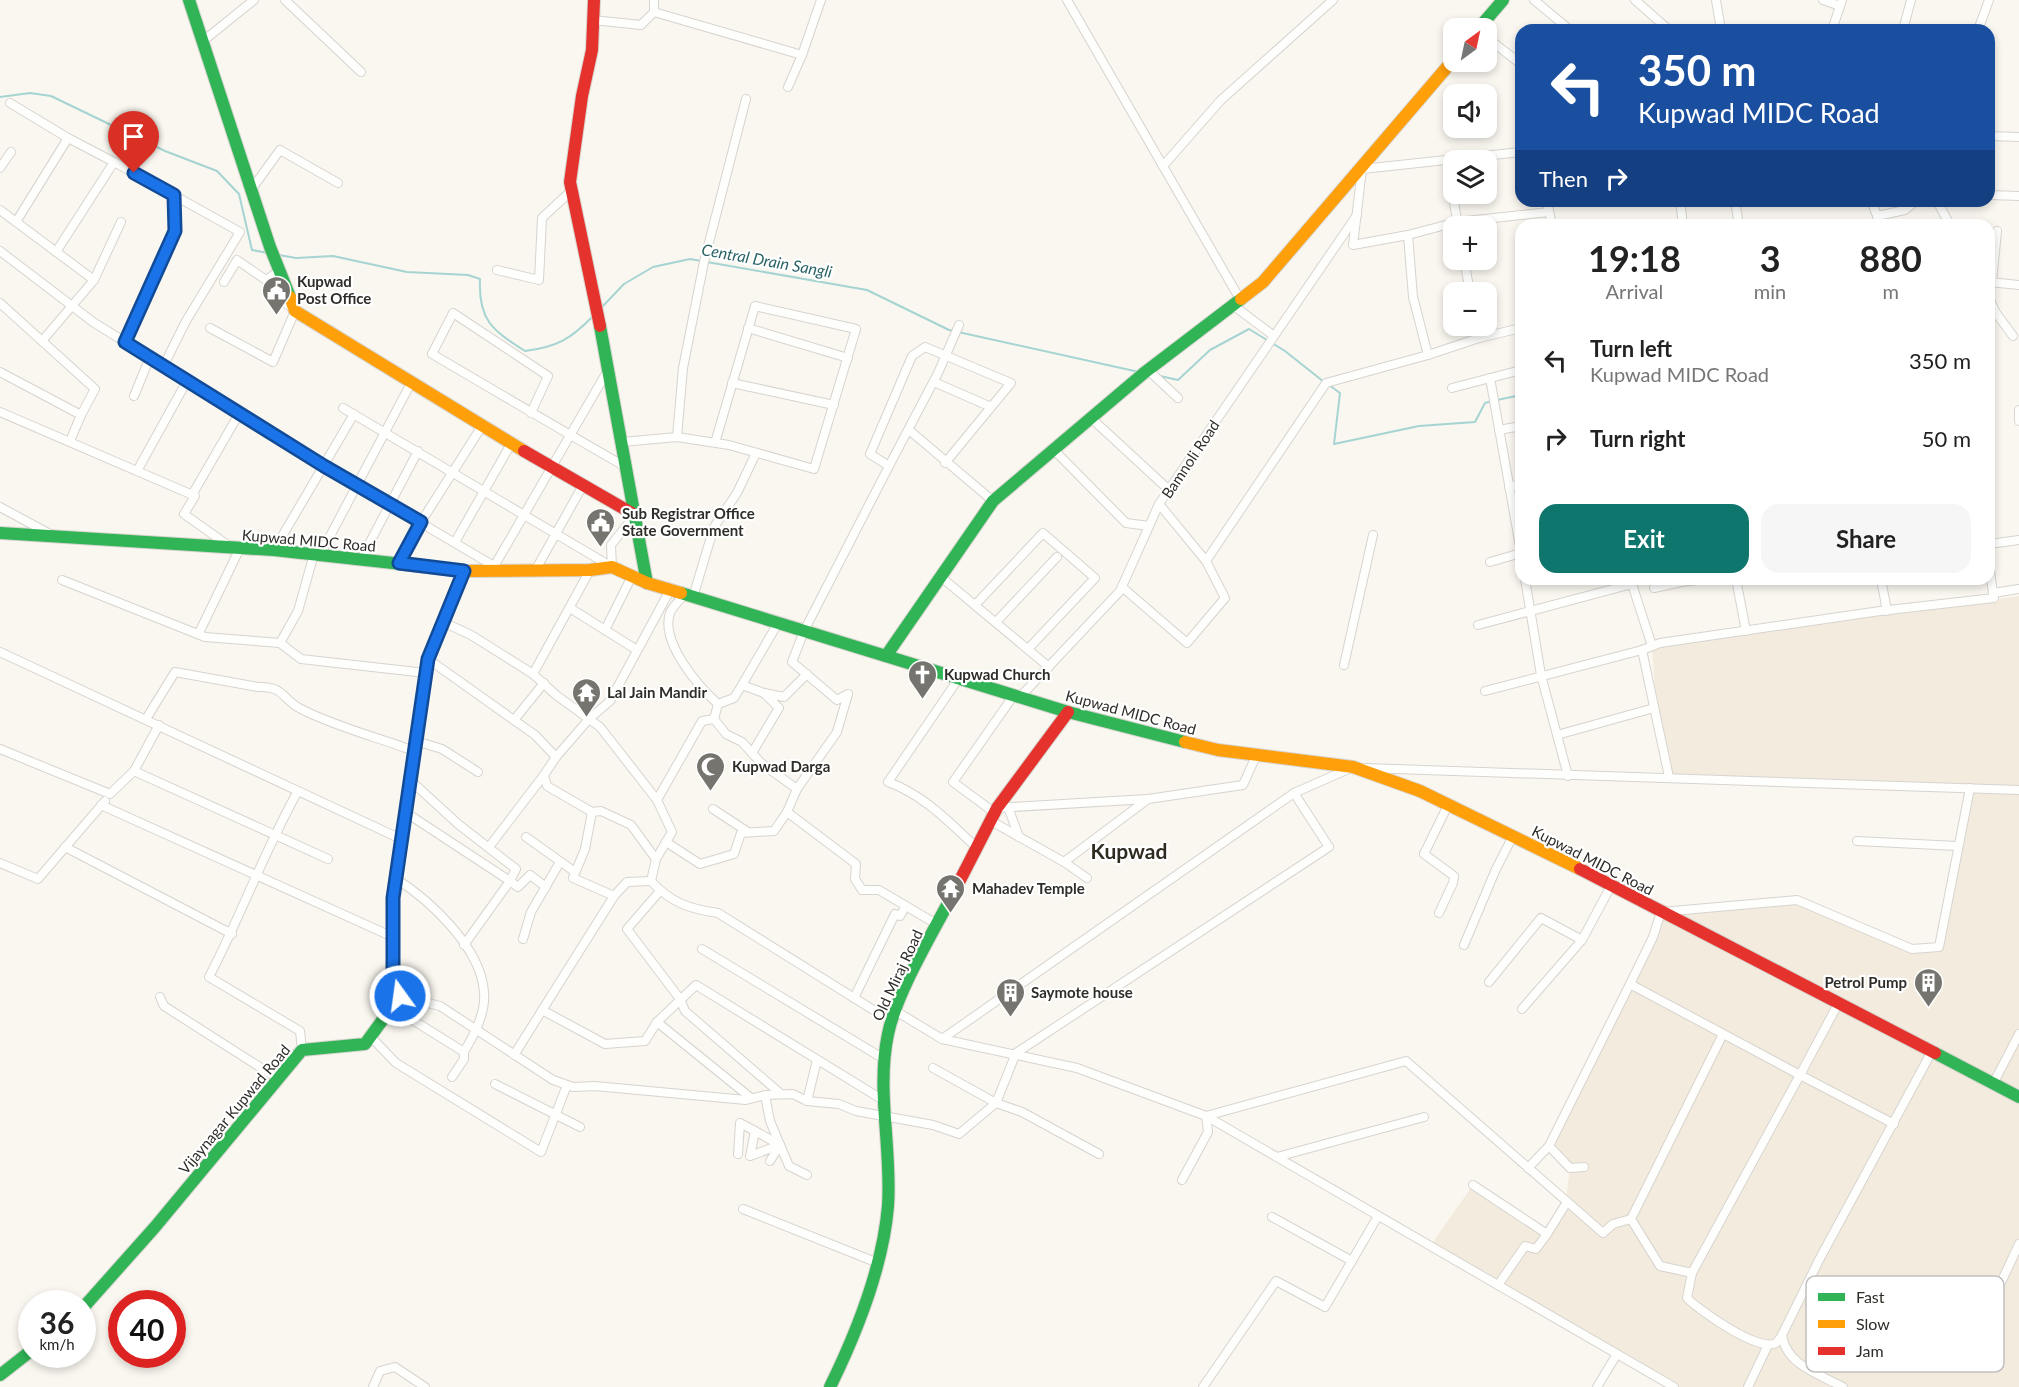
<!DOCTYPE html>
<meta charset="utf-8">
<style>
:root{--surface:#fff;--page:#f6f6f6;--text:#222;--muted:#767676;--accent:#0f766e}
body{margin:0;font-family:Lato,sans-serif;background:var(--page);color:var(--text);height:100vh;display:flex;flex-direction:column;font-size:22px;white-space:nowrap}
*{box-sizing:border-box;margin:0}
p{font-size:20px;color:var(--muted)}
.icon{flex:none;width:33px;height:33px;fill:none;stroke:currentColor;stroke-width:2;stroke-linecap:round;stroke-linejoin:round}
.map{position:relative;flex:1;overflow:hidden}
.drawer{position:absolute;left:1515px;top:219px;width:480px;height:366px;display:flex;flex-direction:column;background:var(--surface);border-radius:18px;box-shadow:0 3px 9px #0003}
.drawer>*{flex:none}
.guide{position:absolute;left:1515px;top:24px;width:480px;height:183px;border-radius:18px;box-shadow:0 3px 9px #0003;background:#1a4fa0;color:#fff;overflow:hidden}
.needle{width:39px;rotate:33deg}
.controls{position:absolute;left:1443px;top:18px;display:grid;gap:12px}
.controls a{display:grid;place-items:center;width:54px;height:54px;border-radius:12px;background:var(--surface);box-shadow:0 3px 9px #0003;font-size:30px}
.speed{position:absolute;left:18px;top:1290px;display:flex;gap:12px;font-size:30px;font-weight:700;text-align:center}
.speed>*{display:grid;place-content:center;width:78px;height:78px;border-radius:50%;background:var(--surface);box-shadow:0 3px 9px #0003;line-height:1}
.speed small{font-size:15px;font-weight:400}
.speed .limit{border:9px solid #d22;background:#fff;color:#111}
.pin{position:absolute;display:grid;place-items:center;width:51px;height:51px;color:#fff;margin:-62px -26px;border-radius:50% 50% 50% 0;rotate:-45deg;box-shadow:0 0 6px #0007}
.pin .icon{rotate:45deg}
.me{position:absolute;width:66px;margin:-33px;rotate:346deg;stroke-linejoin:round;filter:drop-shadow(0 0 4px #0008)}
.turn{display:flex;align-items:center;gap:21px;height:126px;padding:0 24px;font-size:27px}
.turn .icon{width:78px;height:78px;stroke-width:2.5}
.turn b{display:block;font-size:42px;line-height:51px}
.then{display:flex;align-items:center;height:57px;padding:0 24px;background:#0003;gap:12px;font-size:22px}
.eta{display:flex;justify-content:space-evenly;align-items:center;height:102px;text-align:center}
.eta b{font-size:36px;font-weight:700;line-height:42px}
.button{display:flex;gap:12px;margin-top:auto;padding:12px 24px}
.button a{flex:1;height:69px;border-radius:18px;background:var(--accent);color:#fff;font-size:24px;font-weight:700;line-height:69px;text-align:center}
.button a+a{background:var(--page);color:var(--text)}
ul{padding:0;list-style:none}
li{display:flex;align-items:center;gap:18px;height:78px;padding:0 24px}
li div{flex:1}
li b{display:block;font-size:22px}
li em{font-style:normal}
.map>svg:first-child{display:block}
.built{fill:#f3ecde}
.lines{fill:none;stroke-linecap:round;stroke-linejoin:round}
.stream{stroke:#a5d4d3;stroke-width:2}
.street-casing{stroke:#d7d4cf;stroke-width:10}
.fast-casing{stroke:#d7d4cf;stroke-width:14}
.slow-casing{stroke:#d7d4cf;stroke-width:14}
.jam-casing{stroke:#d7d4cf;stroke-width:14}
.street{stroke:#fefefd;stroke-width:8}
.fast{stroke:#30b455;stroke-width:12}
.slow{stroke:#ff9f0a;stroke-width:12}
.jam{stroke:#e5322d;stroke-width:12}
.route-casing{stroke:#114b97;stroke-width:15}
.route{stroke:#1a73e8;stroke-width:10}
.labels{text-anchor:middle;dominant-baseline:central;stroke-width:4.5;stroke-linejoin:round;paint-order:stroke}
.poi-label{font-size:15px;font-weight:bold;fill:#2f2d28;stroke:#fff;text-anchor:start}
.street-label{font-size:15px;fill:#2f2d28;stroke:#fff}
.water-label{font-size:16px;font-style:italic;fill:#296264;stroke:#fff}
.district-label{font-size:21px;font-weight:bold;fill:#302b21;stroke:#fff}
.key{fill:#fff;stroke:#c1c0be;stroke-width:1.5}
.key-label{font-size:16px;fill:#2f2d28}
</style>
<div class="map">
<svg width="2019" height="1387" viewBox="0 0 2019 1387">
<rect width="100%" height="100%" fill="#faf7f0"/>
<polygon class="built" points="2019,596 2019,1387 1674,1387 1430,1246 1473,1185 1547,1234 1565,1205 1570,1168 1549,1146 1661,912 1797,900 1877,936 1924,948 1939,947 1964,792 1669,777 1657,721 1652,646"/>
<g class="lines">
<g class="stream">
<polyline points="0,97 30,93 51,96 165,151 217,171 239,194 252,250 268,253"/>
<path d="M279 255 296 258 333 256 407 272 468 275 480 279C478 320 492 330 525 351 557 347 571 339 593 316"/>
<polyline points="601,308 624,284 653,267 690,259 867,290 949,330 1139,372"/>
<polyline points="1160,376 1178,380 1210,350 1249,329 1285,351 1324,382"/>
<polyline points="1329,385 1340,393 1334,444 1419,426 1475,422 1485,403 1492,401"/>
<polyline points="1497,400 1521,395"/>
<polyline points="1658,582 1658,579"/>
</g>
<defs>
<g id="street">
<polyline points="285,0 361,72"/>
<polyline points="654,0 654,12"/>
<polyline points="1067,0 1241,301"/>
<polyline points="1534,0 1570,30"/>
<polyline points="1635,0 1669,30"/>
<polyline points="1716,0 1721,30"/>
<polyline points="1823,0 1840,6"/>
<polyline points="593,20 641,25 654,12 802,55 821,0"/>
<polyline points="1832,30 1842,0"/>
<polyline points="1903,30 1911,0"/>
<polyline points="1978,30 1989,0"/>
<polyline points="1486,37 1521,64"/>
<polyline points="203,41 254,0"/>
<polyline points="788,87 802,55"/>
<polyline points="10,103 68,138 114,162"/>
<polyline points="1989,136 2019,137"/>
<polyline points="1521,152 1362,169 1353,245 1408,235 1457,222 1549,212"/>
<polyline points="1447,160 1458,226"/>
<polyline points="1163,166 1221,100 1333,0"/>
<polyline points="0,168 11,152"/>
<polyline points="251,190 280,150 338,183"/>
<polyline points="1989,195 2019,196"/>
<polyline points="1547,201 1552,225"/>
<polyline points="1680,201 1683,225"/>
<polyline points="1735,201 1739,225"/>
<polyline points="1871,201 1881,225"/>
<polyline points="1937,201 1950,225"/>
<polyline points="0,210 94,280 42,341"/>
<polyline points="1877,216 1905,210 1916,201"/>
<polyline points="16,222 68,138"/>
<polyline points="1408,235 1413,297 1428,355"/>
<polyline points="0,251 93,322 324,466 494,566"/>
<polyline points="56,252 114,162 240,232 186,321 164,365"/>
<polyline points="1464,260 1470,292"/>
<polyline points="497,270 539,280 542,218 571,191"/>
<polyline points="94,280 121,222"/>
<polyline points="224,282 237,260 266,280 279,271"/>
<polyline points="1989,282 2019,285"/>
<polyline points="1992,282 1997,231"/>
<polyline points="267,292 293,308"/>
<polyline points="1989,298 1996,313 2013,336"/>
<polyline points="0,303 95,389 81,415"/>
<polyline points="1234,306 1274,336"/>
<polyline points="210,328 273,362 295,311"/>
<polyline points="748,328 848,358"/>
<polyline points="1479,338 1521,328"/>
<polyline points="125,342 175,231 174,195"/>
<polyline points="1148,370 1178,398"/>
<polyline points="0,372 81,415 70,441"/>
<polyline points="1490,378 1521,552"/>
<polyline points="934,382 991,407"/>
<polyline points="732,383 834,405"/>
<polyline points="1452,388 1521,370"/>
<polyline points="134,396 150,357"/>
<polyline points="343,408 612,567"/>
<polyline points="2019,410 2019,421"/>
<polyline points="0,412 195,496 184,514 229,546"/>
<path d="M531 413 548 376 453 313 432 354C497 392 561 430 626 467"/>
<polyline points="1091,418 1169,490"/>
<polyline points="909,430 993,501"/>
<polyline points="1499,430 1521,426"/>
<polyline points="677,437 683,368 704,262 746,99"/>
<polyline points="622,442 677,437 729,445 814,469 856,329 755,306 715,443"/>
<polyline points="1054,450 1126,523 1149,526"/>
<polyline points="889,466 938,373 959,325"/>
<polyline points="137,471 188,379"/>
<polyline points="1509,487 1521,484"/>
<polyline points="192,495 240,412"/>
<polyline points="1159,504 1206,561 1326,383 1428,355 1479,338 1476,326"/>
<polyline points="0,507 50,534"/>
<polyline points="455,542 511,444"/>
<polyline points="1989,544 2019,540"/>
<polyline points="274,550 354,414"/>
<polyline points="314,554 298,611 280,643 301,659 426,673"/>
<polyline points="320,555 411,383"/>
<polyline points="361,559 418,451"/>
<polyline points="1490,562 1521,553"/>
<polyline points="399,563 421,522 482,426"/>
<polyline points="1989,565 1993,593"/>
<polyline points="612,567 611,545 635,515"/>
<polyline points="536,569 582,487"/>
<polyline points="492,570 608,370"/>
<polyline points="941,577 1049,667"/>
<polyline points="1525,579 1541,675 1557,735"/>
<polyline points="1736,579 1746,631"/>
<polyline points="1881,579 1887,611"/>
<polyline points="62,580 205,637 280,643"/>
<polyline points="1631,581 1652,646"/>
<polyline points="1681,582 1705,579"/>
<polyline points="1122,587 1187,643 1225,598 1206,561"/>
<polyline points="1654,588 1681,582 1681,579"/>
<path d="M684 595C680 600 672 607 670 613 660 642 698 686 718 704"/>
<polyline points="693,597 714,527 737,493 756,453"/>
<polyline points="975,605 1043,533 1095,578 1028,649"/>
<polyline points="570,608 605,630 632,576"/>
<polyline points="996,622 1057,557"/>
<polyline points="445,623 471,635 533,674 556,695 600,727 657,800 702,721 714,719"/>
<polyline points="1478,625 1632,584"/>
<polyline points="605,630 637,650"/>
<polyline points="199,633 240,548"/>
<polyline points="0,652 401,839"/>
<path d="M428 659 535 735 556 757 544 775 547 786 592 812 601 811 631 825 656 859 651 881C671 903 690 909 718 913L891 1021"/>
<polyline points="1344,665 1373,535"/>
<polyline points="533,674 590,570"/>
<path d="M959 678 888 782C924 795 949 822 977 848"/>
<polyline points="1485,691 1642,650"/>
<polyline points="764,693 742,685 778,623"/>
<polyline points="848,694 837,700 792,662 804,631 889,466 870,454 912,356 925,347 1011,383 945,463"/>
<polyline points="1020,697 1120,591 1159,504 1357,215"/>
<polyline points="718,704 714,719 726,734 742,742 761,763 797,789 837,732 848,694"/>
<polyline points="718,704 734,698 742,685"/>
<path d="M146 719 175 672 258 687C285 686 282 700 301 709 336 727 377 737 414 751"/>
<polyline points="514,720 544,683"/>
<polyline points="159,725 134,771 328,859"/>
<polyline points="416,741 442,749 478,772"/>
<polyline points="0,749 110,794 134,771"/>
<polyline points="752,753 779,708 764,693 784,697 807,674"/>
<polyline points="556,757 589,719 610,701 670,590"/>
<polyline points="1366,768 2019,790"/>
<polyline points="1568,776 1557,735 1654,708"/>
<polyline points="1669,777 1642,650 1660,643 1880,611 1994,598 1993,593 2019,589"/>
<polyline points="410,780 458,824 516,869 510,881 518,887 530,875 546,887"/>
<path d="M298 791C264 851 241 916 209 977L300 1031 302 1050"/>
<polyline points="101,805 393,937"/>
<polyline points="1008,807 1019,837"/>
<polyline points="997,808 1148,799 1243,785 1256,756"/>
<polyline points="713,809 748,832"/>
<polyline points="405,812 510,881 464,945"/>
<polyline points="592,812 585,849 573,878 614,896 627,882 651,881"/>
<polyline points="787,812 797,789"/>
<polyline points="995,813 953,782 1014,695"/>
<polyline points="991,821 1064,862 1148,799"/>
<polyline points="526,837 575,872"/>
<polyline points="1857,841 1957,846"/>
<polyline points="666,842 700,864 734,854 741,833 774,831 787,812 856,864 855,879 862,890 879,890 938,925"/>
<polyline points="65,847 232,934"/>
<polyline points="489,847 544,775"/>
<polyline points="656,859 672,832 657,800"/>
<polyline points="1064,862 1087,878"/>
<polyline points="0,863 38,879 105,801"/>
<polyline points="660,891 627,929 680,999 685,1011 781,1094"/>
<polyline points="1439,913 1453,883 1454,876 1424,854 1448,805"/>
<polyline points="523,939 531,912 560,862"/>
<polyline points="1582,940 1612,884"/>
<polyline points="1464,945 1496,869 1513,836"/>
<polyline points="702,949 884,1059"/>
<polyline points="1489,982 1541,918 1582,940 1522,1009"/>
<polyline points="400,996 440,1006 553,1080 573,1087 595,1086 746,1100 765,1095 793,1094 807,1101 839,1104 856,1111 933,1125 959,1134 996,1103 933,1068"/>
<polyline points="160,997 164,1006 277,1078"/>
<polyline points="854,998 895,914 900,916 906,906"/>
<polyline points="1838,1004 1800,1075 1630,984 1653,937 1661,912 1797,900 1912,949 1939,947 1970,788"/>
<polyline points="542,1010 605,1044 645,1041 657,1022 751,1098"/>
<polyline points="894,1010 942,1039 1077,1068 1206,1116 1674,1387"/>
<path d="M390 1012 408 1017 464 1052C474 1035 486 1013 484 992 481 948 431 901 395 878"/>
<polyline points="657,1022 696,985 883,1100"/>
<polyline points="371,1037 396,1063 541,1152 567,1085"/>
<polyline points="942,1039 1294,793 1351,768"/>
<polyline points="514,1055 614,896"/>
<polyline points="452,1077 464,1059 464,1052"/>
<polyline points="495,1084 580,1127"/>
<polyline points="1993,1084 2019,1034"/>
<polyline points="807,1101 817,1060"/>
<polyline points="1206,1116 1406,1061 1603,1233 1613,1224 1631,1219"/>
<polyline points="755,1131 780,1145"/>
<polyline points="738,1154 740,1123 755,1131 750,1156 780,1145 770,1121 765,1095"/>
<polyline points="1099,1154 1022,1112 996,1103 1016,1053 1329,847 1294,793"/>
<polyline points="1277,1157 1424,1117"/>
<polyline points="770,1161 780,1145 789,1166 807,1175"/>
<polyline points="1584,1167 1570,1168 1549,1146 1630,984"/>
<polyline points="1528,1168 1549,1146"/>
<polyline points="1182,1180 1208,1132 1206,1116"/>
<polyline points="1473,1185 1547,1234 1567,1202"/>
<polyline points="743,1209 878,1263"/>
<polyline points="1272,1217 1352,1261"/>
<polyline points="1692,1273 1660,1266 1631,1219 1723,1034"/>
<polyline points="1918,1281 1985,1317 2019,1244"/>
<polyline points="1498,1285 1525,1246 1536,1249 1547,1234"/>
<path d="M1782 1335C1782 1336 1777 1342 1776 1343 1759 1353 1699 1310 1687 1298L1692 1273 1800 1075 1894 1124"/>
<polyline points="373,1387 380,1371 395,1367 425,1387"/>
<polyline points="1203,1387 1276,1281 1325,1307 1378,1216"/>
<polyline points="1597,1387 1617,1354"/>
<polyline points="1748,1387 1768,1345"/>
<path d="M1843 1387C1819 1374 1786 1365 1782 1335L1819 1260 1931 1053"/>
</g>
<g id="fast">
<polyline points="189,0 270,247 290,297"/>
<polyline points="1479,28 1503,0"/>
<polyline points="600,326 647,583"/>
<polyline points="0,533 274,550 402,564"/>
<polyline points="681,593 1068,712 1185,742"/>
<polyline points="886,656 993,501 1144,373 1241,299"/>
<polyline points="1935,1053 2019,1097"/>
<polyline points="82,1309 155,1227 302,1050 365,1044 400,996 393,985 393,960"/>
<polyline points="0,1375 32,1350"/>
<path d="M830 1387C856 1334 883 1266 888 1206 892 1148 876 1091 888 1034 897 990 936 928 957 886"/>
</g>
<g id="slow">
<polyline points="290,297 295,311 524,451"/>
<polyline points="1241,299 1263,282 1454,59"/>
<polyline points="402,564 464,571 590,570 612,567 647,583 681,593"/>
<polyline points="1185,742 1218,750 1353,767 1420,791 1580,869"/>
</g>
<g id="jam">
<polyline points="594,0 592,50 582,96 570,182 600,326"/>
<polyline points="524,451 635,515"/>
<polyline points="1580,869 1935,1053"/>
<polyline points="957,886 997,808 1068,712"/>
<polyline points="393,960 393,898 428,659 464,571"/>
</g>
</defs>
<use href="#street" class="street-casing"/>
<use href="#fast" class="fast-casing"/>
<use href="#slow" class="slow-casing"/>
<use href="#jam" class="jam-casing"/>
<use href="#street" class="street"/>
<use href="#fast" class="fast"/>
<use href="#slow" class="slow"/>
<use href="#jam" class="jam"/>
</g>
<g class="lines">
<defs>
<polyline id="route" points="134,173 174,195 175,231 125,342 324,466 421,522 399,563 464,571 428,659 393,898 393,985 400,996"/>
</defs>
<use href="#route" class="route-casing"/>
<use href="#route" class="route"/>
</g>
<defs>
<symbol id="civic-pin" viewBox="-11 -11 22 30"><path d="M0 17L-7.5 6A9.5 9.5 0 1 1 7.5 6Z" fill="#76746e" stroke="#fff"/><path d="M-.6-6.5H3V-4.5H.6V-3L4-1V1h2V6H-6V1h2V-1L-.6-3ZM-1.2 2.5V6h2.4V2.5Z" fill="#fff"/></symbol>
<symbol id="church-pin" viewBox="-11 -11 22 30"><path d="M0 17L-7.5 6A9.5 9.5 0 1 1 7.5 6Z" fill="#76746e" stroke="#fff"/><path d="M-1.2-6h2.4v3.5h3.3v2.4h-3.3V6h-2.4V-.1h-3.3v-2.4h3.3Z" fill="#fff"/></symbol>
<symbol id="temple-pin" viewBox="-11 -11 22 30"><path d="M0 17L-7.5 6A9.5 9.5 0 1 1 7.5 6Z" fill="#76746e" stroke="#fff"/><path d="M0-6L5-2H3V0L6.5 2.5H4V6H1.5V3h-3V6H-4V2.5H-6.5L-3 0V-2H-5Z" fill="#fff"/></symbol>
<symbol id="mosque-pin" viewBox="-11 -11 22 30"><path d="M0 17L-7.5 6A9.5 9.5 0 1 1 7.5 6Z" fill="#76746e" stroke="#fff"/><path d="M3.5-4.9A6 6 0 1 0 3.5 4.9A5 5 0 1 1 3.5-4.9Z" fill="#fff"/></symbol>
<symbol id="building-pin" viewBox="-11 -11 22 30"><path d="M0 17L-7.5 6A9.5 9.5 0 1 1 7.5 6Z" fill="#76746e" stroke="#fff"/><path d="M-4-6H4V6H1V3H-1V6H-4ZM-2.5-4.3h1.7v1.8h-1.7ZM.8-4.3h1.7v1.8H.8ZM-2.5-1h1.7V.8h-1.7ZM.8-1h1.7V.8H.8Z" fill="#fff"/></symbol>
</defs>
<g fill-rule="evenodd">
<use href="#civic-pin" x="260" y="274" width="33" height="45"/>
<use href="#civic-pin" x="584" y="506" width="33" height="45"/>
<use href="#church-pin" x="906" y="658" width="33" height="45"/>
<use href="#temple-pin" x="570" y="676" width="33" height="45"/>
<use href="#mosque-pin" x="694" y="750" width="33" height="45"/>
<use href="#temple-pin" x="934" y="872" width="33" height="45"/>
<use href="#building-pin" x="1912" y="966" width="33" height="45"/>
<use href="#building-pin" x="994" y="976" width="33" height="45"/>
</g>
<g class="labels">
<g class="poi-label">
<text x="297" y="281">Kupwad<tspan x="297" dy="17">Post Office</tspan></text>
<text x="622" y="513">Sub Registrar Office<tspan x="622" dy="17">State Government</tspan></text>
<text x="944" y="674">Kupwad Church</text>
<text x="607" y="692">Lal Jain Mandir</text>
<text x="732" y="766">Kupwad Darga</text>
<text x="972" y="888">Mahadev Temple</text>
<text x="1907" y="982" text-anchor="end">Petrol Pump</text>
<text x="1031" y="992">Saymote house</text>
</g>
<g class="street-label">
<text transform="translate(1190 459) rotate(-56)">Bamnoli Road</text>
<text transform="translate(309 540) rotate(5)">Kupwad MIDC Road</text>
<text transform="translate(1131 712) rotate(15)">Kupwad MIDC Road</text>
<text transform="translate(1593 860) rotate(27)">Kupwad MIDC Road</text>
<text transform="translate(897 975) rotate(-65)">Old Miraj Road</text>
<text transform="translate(234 1109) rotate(-50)">Vijaynagar Kupwad Road</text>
</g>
<g class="water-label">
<text transform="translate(767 260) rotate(10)">Central Drain Sangli</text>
</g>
<g class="district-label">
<text x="1129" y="850">Kupwad</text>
</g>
</g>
<rect x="1806" y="1276" width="198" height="96" rx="9" class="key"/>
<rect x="1818" y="1293" width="27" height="8" fill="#30b455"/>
<rect x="1818" y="1320" width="27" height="8" fill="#ff9f0a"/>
<rect x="1818" y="1347" width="27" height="8" fill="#e5322d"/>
<g class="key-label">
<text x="1856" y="1303">Fast</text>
<text x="1856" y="1330">Slow</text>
<text x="1856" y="1357">Jam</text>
</g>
</svg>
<div class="controls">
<a><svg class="needle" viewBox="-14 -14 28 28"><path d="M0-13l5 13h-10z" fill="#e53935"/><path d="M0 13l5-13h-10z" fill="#767676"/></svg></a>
<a><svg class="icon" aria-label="sound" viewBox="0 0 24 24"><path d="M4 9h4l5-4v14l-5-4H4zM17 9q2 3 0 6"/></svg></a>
<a><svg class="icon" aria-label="layers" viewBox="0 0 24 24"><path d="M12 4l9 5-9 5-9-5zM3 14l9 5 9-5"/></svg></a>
<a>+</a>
<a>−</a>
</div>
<div class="speed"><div>36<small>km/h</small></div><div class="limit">40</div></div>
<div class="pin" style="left:134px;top:173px;background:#d93025"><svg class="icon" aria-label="arrive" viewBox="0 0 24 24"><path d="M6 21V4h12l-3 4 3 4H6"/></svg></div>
<svg class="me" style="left:400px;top:996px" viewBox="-20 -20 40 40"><circle r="17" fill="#1a73e8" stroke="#fff" stroke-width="3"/><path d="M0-11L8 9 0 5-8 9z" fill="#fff"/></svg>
<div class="guide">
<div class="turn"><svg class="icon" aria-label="left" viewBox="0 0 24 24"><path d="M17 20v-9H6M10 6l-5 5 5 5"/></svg><div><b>350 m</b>Kupwad MIDC Road</div></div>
<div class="then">Then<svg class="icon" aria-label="right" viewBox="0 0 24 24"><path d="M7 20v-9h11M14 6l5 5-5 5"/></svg></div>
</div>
<section class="drawer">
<div class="eta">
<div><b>19:18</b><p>Arrival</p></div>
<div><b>3</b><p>min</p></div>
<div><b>880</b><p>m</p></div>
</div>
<ul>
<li><svg class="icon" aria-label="left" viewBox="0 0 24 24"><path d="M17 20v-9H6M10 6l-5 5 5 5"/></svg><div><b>Turn left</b><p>Kupwad MIDC Road</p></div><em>350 m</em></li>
<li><svg class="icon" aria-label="right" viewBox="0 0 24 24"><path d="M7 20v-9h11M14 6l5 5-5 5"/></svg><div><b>Turn right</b></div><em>50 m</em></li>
</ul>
<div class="button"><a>Exit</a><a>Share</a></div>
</section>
</div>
